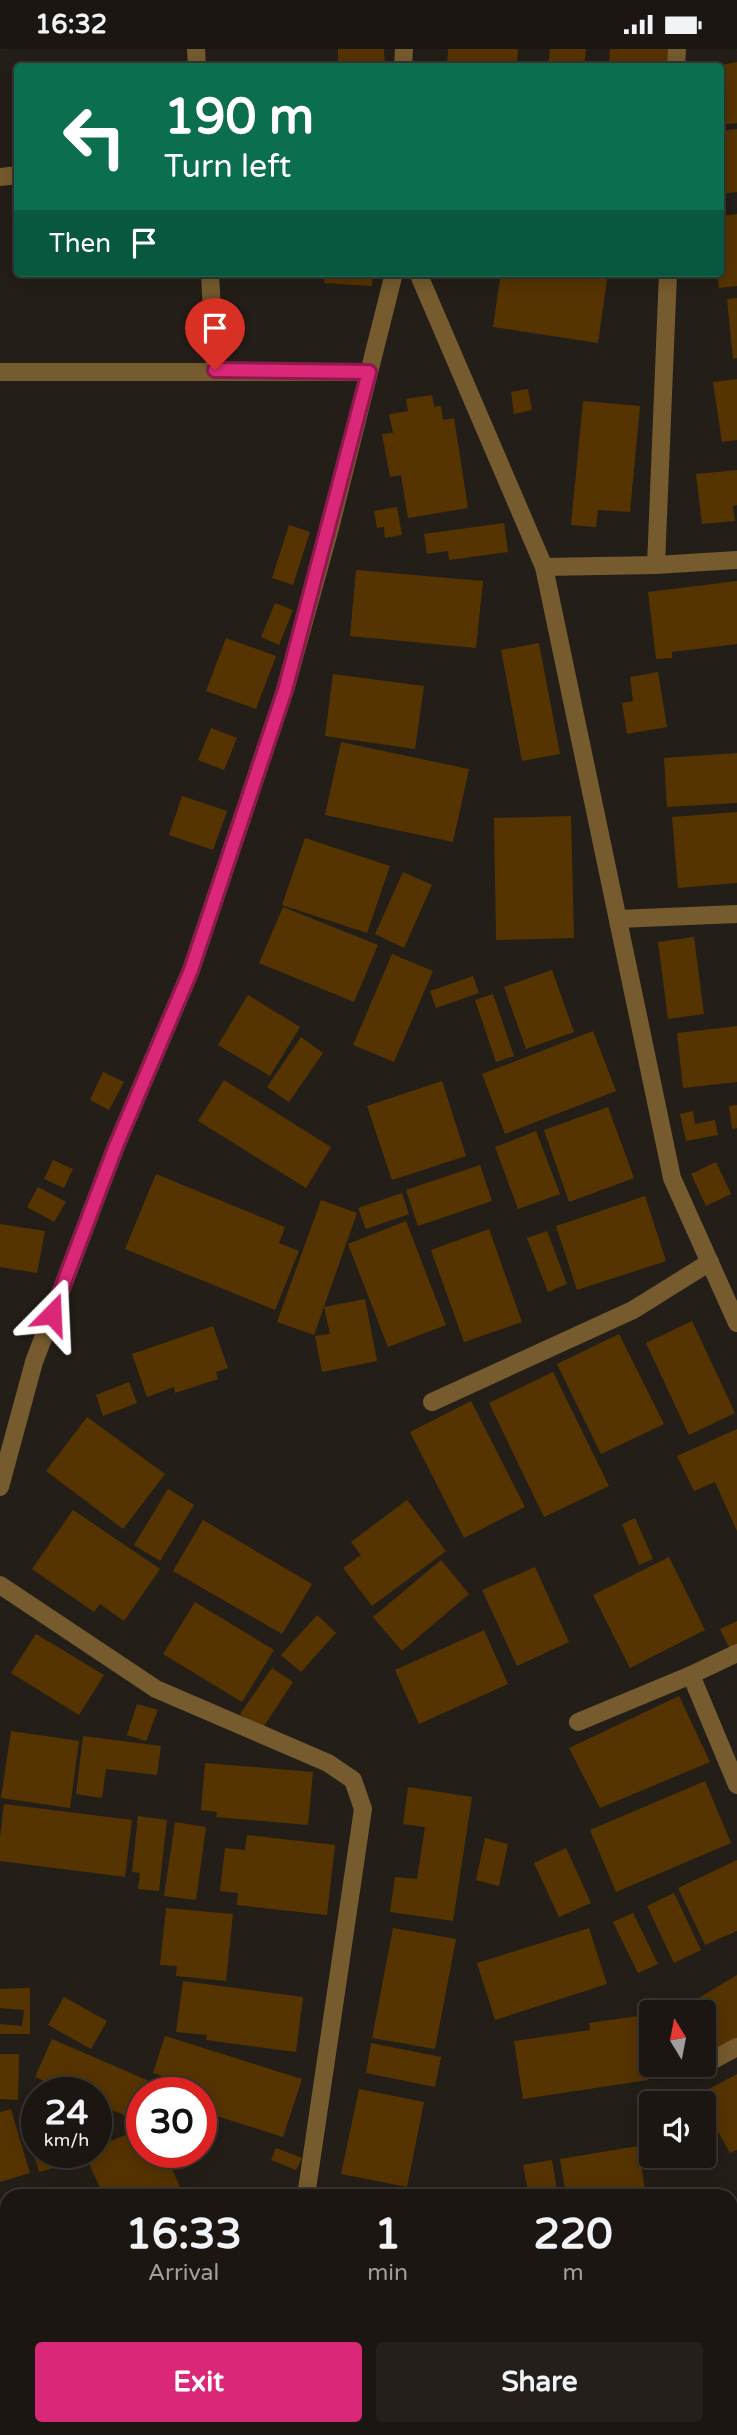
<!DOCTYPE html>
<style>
:root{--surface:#1b1612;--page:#241f1b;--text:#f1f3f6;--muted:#a09f9f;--line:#393532;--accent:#db2777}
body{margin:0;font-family:"Varela Round",sans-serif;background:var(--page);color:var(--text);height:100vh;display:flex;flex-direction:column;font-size:26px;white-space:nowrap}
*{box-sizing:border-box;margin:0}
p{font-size:23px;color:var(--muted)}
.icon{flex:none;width:38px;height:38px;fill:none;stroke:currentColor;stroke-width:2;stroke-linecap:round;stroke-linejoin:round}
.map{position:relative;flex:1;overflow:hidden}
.details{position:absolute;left:0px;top:2140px;width:738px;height:247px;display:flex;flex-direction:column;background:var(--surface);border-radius:21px 21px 0 0;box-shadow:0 4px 18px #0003,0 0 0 2px var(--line)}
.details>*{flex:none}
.hud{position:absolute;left:14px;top:14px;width:710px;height:214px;border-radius:7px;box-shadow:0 4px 18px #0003,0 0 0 2px var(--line);background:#0b6e4f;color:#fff;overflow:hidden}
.needle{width:46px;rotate:350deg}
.tools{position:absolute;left:639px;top:1951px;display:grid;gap:14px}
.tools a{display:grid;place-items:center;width:77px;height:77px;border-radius:7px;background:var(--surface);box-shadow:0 4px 18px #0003,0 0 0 2px var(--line);font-size:35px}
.speed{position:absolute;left:21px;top:2028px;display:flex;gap:14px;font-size:35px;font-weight:700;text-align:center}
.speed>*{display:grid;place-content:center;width:91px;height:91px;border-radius:50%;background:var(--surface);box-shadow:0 4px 18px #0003,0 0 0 2px var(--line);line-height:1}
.speed small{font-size:18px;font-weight:400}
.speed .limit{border:10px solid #d22;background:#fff;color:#111}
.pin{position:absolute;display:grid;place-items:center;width:60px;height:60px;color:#fff;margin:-72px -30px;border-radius:50% 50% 50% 0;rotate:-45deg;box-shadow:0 0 7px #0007}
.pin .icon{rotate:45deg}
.me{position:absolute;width:77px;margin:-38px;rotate:21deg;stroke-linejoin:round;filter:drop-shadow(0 0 5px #0008)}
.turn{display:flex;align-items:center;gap:24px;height:147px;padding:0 35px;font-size:32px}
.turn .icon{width:91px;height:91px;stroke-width:2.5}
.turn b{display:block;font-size:49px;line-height:60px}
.then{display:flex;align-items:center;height:66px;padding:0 35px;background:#0003;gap:14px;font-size:26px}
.eta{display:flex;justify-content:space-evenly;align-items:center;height:119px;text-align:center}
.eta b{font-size:42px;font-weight:800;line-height:49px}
.button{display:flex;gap:14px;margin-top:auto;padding:14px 35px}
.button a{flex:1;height:80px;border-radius:7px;background:var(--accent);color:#fff;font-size:28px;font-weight:800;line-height:80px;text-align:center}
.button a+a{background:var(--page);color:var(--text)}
.status{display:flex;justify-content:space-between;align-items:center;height:49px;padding:0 35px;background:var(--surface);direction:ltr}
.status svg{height:19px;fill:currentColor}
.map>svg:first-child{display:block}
.building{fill:#563401}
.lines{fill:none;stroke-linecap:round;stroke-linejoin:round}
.street{stroke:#755b2e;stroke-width:18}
.route-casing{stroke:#8e194d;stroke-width:18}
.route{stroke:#db2777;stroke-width:12}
</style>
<div class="status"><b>16:32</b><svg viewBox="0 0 49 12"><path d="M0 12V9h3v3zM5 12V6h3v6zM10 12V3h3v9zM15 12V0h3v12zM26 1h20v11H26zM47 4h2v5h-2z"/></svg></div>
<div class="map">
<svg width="737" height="2386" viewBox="0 0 737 2386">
<rect width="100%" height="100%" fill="#241e18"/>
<g class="building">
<polygon points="338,0 384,0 385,18 338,18"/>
<polygon points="448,0 518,0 517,18 447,18"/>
<polygon points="550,0 586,0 584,18 548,18"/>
<polygon points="610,0 669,0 668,18 609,18"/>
<polygon points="737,13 737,74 721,76 721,16"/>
<polygon points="737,80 737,143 721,145 721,82"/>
<polygon points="737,165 737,237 719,239 717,224 721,224 721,167"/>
<polygon points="325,224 373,224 372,237 324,234"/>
<polygon points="501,224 608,224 598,294 493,278"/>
<polygon points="737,249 737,309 733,310 727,250"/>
<polygon points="737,330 737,391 722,393 713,333"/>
<polygon points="528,340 532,361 514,365 511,343"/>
<polygon points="432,346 434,358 441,357 443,371 454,369 468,459 408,469 401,426 390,428 382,385 393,384 389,365 408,362 406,350"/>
<polygon points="583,352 640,357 630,463 598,461 596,478 571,476"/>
<polygon points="737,421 737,456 733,457 735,472 702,475 696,425"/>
<polygon points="397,458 402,486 385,489 384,478 377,479 374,462"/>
<polygon points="504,474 508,503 449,511 448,502 427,505 424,485"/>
<polygon points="289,476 310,483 293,536 272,529"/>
<polygon points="356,521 483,532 476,599 350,587"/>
<polygon points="737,532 737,595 672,603 672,609 656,610 648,543"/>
<polygon points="275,554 293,561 279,596 261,588"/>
<polygon points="226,589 276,607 256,660 206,642"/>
<polygon points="539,594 560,705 522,712 501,601"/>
<polygon points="658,623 667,678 627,685 622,654 633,652 630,628"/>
<polygon points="333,625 424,637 415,700 325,687"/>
<polygon points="211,679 237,689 224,721 198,711"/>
<polygon points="341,693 469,720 453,793 325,766"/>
<polygon points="737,704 737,754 667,758 664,709"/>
<polygon points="182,747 227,762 213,801 169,786"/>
<polygon points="737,763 737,834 678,839 672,768"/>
<polygon points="571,767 574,889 496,891 494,769"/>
<polygon points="305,789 390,817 367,884 282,856"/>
<polygon points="403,823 432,836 404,899 375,885"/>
<polygon points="283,858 378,896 354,953 259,914"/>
<polygon points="694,888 704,965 668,970 658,893"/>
<polygon points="392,905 433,922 394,1013 353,996"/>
<polygon points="552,921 574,983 526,1000 504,938"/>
<polygon points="473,927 479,944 436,959 430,942"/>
<polygon points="493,945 514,1007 496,1013 475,951"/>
<polygon points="248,946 300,978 270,1027 218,996"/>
<polygon points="737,977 737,1033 683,1039 677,984"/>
<polygon points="593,982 616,1042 505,1085 482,1025"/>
<polygon points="301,988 323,1004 289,1053 267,1038"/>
<polygon points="103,1023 124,1033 109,1061 90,1051"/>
<polygon points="224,1031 331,1098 306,1139 198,1072"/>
<polygon points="442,1032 466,1107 392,1131 367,1057"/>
<polygon points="737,1056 737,1079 732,1080 729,1057"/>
<polygon points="608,1058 634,1129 569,1153 544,1081"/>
<polygon points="693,1062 695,1075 715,1071 718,1086 686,1092 680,1065"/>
<polygon points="536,1082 560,1145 518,1160 495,1098"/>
<polygon points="53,1111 73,1120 64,1139 44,1130"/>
<polygon points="716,1113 731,1145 706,1157 691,1125"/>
<polygon points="480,1116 492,1152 418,1177 406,1141"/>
<polygon points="156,1125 285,1178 279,1194 299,1202 275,1261 125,1200"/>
<polygon points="38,1138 66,1153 54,1173 27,1158"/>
<polygon points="402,1144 409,1165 366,1180 358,1159"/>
<polygon points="645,1147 666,1212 577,1241 556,1177"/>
<polygon points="321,1151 357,1164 314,1286 277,1273"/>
<polygon points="406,1172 446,1276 388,1298 348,1195"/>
<polygon points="0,1175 45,1182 37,1224 0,1218"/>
<polygon points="489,1180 522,1273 464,1293 431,1201"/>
<polygon points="547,1182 567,1235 548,1243 527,1189"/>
<polygon points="365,1250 377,1312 322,1323 315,1287 330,1285 324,1258"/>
<polygon points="692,1272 735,1364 689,1386 646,1294"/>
<polygon points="213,1277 228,1319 216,1323 218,1330 175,1344 174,1338 147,1348 132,1305"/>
<polygon points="619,1285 664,1375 601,1405 557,1315"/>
<polygon points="553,1323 609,1437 544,1468 489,1354"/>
<polygon points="129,1333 137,1354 103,1367 96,1346"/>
<polygon points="471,1352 525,1458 464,1489 410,1383"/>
<polygon points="87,1368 165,1425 123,1480 46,1422"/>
<polygon points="737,1380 737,1482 715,1433 694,1442 677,1407"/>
<polygon points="168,1440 194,1456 160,1512 134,1496"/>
<polygon points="407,1451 446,1502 372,1557 343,1519 361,1506 351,1493"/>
<polygon points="73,1461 160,1520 124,1572 100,1555 94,1563 32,1520"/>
<polygon points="635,1469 653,1510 639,1516 622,1475"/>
<polygon points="203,1471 312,1535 282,1585 173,1522"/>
<polygon points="669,1508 705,1581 630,1619 593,1546"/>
<polygon points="441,1511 469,1545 402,1602 373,1568"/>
<polygon points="535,1518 569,1593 517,1617 482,1541"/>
<polygon points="195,1553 274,1601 242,1653 163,1605"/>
<polygon points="317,1566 336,1584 301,1623 281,1606"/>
<polygon points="737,1572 737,1597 730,1600 720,1580"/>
<polygon points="484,1581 508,1635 419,1675 395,1621"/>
<polygon points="36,1585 104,1626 79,1666 11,1624"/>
<polygon points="272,1619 293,1633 262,1680 240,1665"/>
<polygon points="679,1647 710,1713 600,1759 569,1699"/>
<polygon points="137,1655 158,1661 146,1692 127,1686"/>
<polygon points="11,1682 79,1692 70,1759 1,1749"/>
<polygon points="83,1687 161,1697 157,1726 106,1720 102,1749 76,1745"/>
<polygon points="205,1714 313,1723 308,1776 216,1768 217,1763 201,1761"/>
<polygon points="705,1732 731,1794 616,1843 590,1781"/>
<polygon points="408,1738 472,1748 453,1872 390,1863 395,1828 417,1830 425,1778 403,1775"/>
<polygon points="4,1755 132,1771 125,1828 0,1812 0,1789"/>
<polygon points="138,1767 167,1771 159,1842 138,1840 140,1824 132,1823"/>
<polygon points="175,1773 206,1778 196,1851 164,1847"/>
<polygon points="247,1786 335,1796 327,1866 237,1856 238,1844 220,1842 225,1799 245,1801"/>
<polygon points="485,1789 508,1795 499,1837 476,1831"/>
<polygon points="566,1799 591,1854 559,1868 534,1814"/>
<polygon points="737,1811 737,1882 705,1896 678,1839"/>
<polygon points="674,1844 701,1901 674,1914 647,1857"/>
<polygon points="166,1859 233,1865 226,1932 176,1927 177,1917 160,1916"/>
<polygon points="633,1864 658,1915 638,1924 613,1873"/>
<polygon points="393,1879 456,1890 435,2000 372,1989"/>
<polygon points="589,1879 607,1935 495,1971 477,1914"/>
<polygon points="737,1926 737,1990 704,2010 704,1964 674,1964"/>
<polygon points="183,1932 303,1948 296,2003 206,1991 207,1986 176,1983"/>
<polygon points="30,1939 30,1985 0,1985 0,1975 22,1977 24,1961 0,1959 0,1940"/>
<polygon points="64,1948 107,1972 91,2000 48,1976"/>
<polygon points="651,1965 651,2003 644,2004 648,2031 523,2050 514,1992 590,1981 589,1974"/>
<polygon points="165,1987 302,2030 283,2088 201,2062 201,2044 174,2044 178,2032 153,2024"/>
<polygon points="52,1990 163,2038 160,2044 142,2044 142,2074 96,2054 96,2044 72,2044 35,2028"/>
<polygon points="371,1994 441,2008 435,2038 366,2024"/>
<polygon points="0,2005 19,2005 18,2051 0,2050"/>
<polygon points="737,2025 737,2101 730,2104 698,2046"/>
<polygon points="359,2040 424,2053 407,2138 341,2125"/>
<polygon points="37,2056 37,2104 64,2104 67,2115 39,2123 21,2061"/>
<polygon points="11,2060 30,2124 0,2133 0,2063"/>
<polygon points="142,2079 142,2104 165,2104 184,2147 104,2147 84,2104 96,2104 96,2098"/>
<polygon points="638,2097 646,2147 566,2147 560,2110"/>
<polygon points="276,2099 302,2109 296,2121 271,2111"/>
<polygon points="552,2111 558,2147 529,2147 523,2116"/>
<polygon points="0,2165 7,2189 7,2236 0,2238"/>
<polygon points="732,2235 737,2248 737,2287 732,2289"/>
<polygon points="7,2239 7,2310 0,2313 0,2242"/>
<polygon points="7,2320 7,2380 25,2380 13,2386 0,2386 0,2324"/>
<polygon points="209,2380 255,2380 257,2386 210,2386"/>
<polygon points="423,2380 432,2380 434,2386 402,2386"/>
<polygon points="488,2380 585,2380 588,2386 476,2386"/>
<polygon points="90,2381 146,2382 146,2386 90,2386"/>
</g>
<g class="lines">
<g class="street">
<polyline points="196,0 197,18"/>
<polyline points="403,18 404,0"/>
<polyline points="676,18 677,0"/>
<polyline points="0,128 18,126"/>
<polyline points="210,224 215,321"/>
<polyline points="418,224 544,518 656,516 737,511"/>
<polyline points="0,323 369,323"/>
<polyline points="656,516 668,224"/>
<polyline points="544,518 672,1129 737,1274"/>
<polyline points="618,870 737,865"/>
<polyline points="432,1353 633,1261 710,1213"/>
<polyline points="0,1438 34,1313 116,1097 191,921 285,641 330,479 394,224"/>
<polyline points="0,1536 156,1640 328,1714 353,1731 363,1760 306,2147"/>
<polyline points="691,1626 737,1736"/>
<polyline points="578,1673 691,1626 737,1604"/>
<polyline points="704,2016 737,1998"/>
<polyline points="603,2380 605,2386"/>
</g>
</g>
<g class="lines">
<defs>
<polyline id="route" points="52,1265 116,1097 191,921 285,641 369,323 215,321"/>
</defs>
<use href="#route" class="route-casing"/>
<use href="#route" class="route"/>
</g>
</svg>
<div class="tools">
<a><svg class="needle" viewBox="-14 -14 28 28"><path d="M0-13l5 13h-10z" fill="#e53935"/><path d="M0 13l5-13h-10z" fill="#a09f9f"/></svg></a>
<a><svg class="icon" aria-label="sound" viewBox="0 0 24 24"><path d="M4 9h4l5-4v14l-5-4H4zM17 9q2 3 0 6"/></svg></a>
</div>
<div class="speed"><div>24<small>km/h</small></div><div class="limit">30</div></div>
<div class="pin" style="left:215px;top:321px;background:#d93025"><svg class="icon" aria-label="arrive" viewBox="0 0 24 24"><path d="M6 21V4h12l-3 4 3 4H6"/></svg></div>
<svg class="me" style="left:52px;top:1265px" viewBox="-20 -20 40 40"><path d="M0-17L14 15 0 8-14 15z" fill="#db2777" stroke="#fff" stroke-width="4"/></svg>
<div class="hud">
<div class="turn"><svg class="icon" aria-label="left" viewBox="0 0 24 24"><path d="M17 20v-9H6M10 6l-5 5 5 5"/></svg><div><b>190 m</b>Turn left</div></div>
<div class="then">Then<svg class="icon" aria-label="arrive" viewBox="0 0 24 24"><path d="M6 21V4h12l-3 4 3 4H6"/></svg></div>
</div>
<section class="details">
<div class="eta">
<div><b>16:33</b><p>Arrival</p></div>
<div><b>1</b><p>min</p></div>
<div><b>220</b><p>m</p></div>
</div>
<div class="button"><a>Exit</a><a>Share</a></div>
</section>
</div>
